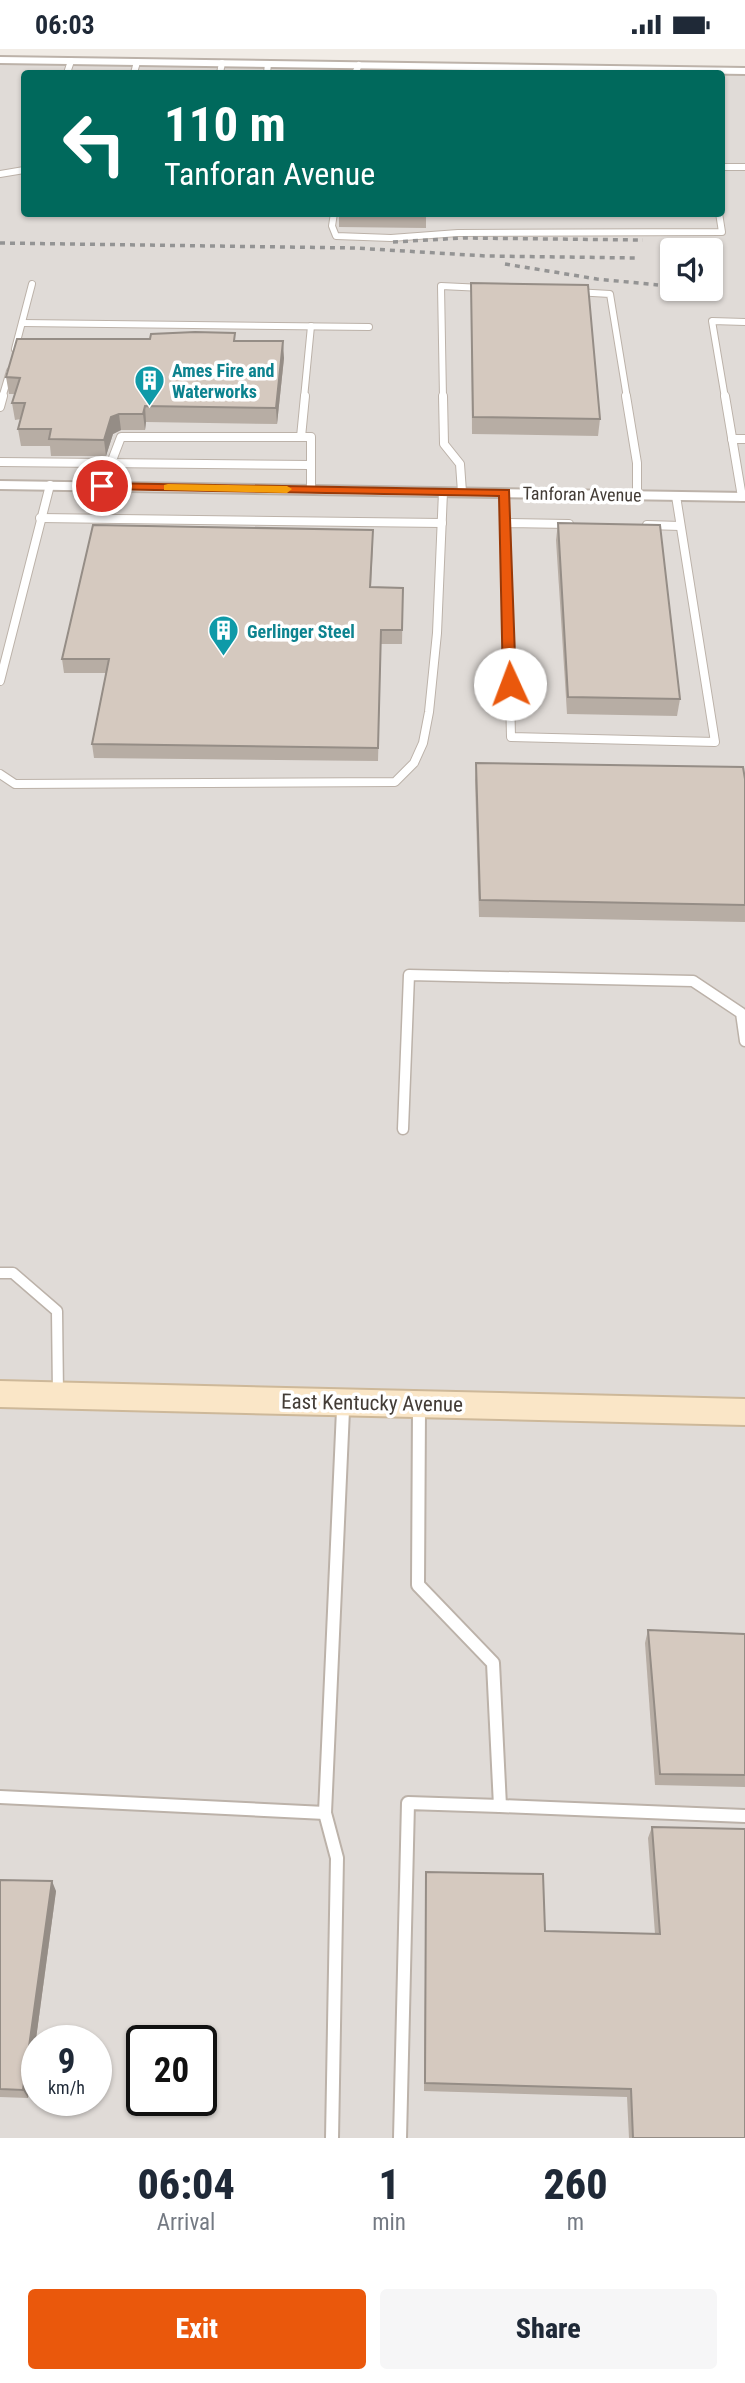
<!DOCTYPE html>
<style>
:root{--surface:#fff;--page:#f6f6f7;--text:#1f2937;--muted:#747a83;--accent:#ea580c}
body{margin:0;font-family:"Roboto Condensed",sans-serif;background:var(--page);color:var(--text);height:100vh;display:flex;flex-direction:column;font-size:26px;white-space:nowrap}
*{box-sizing:border-box;margin:0}
p{font-size:23px;color:var(--muted)}
.icon{flex:none;width:38px;height:38px;fill:none;stroke:currentColor;stroke-width:2;stroke-linecap:round;stroke-linejoin:round}
.map{position:relative;height:2089px;overflow:hidden}
.details{display:flex;flex-direction:column;background:var(--surface);flex:1}
.details>*{flex:none}
.top-card{position:absolute;left:21px;top:21px;width:704px;height:147px;border-radius:7px;box-shadow:0 2px 5px #0004;background:#00695c;color:#fff;overflow:hidden}
.controls{position:absolute;left:660px;top:189px;display:grid;gap:14px}
.controls a{display:grid;place-items:center;width:63px;height:63px;border-radius:7px;background:var(--surface);box-shadow:0 2px 5px #0004;font-size:35px}
.speed{position:absolute;left:21px;top:1976px;display:flex;gap:14px;font-size:35px;font-weight:700;text-align:center}
.speed>*{display:grid;place-content:center;width:91px;height:91px;border-radius:50%;background:var(--surface);box-shadow:0 2px 5px #0004;line-height:1}
.speed small{font-size:18px;font-weight:400}
.speed .limit{border:4px solid #111;border-radius:10px;background:#fff;color:#111}
.pin{position:absolute;display:grid;place-items:center;width:60px;height:60px;color:#fff;margin:-30px;border:4px solid #fff;border-radius:50%;box-shadow:0 2px 7px #0007}
.me{position:absolute;width:77px;margin:-38px;rotate:358deg;stroke-linejoin:round;filter:drop-shadow(0 0 5px #0008)}
.turn{display:flex;align-items:center;gap:24px;height:147px;padding:0 28px;font-size:32px}
.turn .icon{width:91px;height:91px;stroke-width:2.5}
.turn b{display:block;font-size:49px;line-height:60px}
.eta{display:flex;justify-content:space-evenly;align-items:center;height:119px;text-align:center}
.eta b{font-size:42px;font-weight:800;line-height:49px}
.primary-button{display:flex;gap:14px;margin-top:auto;padding:14px 28px}
.primary-button a{flex:1;height:80px;border-radius:7px;background:var(--accent);color:#fff;font-size:28px;font-weight:800;line-height:80px;text-align:center}
.primary-button a+a{background:var(--page);color:var(--text)}
.status{display:flex;justify-content:space-between;align-items:center;height:49px;padding:0 35px;background:var(--surface);direction:ltr}
.status svg{height:19px;fill:currentColor}
.map>svg:first-child{display:block}
.industrial{fill:#e0dbd7;fill-rule:evenodd}
.lines{fill:none;stroke-linecap:round;stroke-linejoin:round}
.lane-far3-casing{stroke:#bcb2a9;stroke-width:8}
.lane-far2-casing{stroke:#bcb2a9;stroke-width:10}
.lane-far1-casing{stroke:#bcb2a9;stroke-width:13}
.lane-casing{stroke:#bcb2a9;stroke-width:16}
.street-casing{stroke:#bcb2a9;stroke-width:4}
.secondary-casing{stroke:#cdb899;stroke-width:4}
.lane-far3{stroke:#fff;stroke-width:6}
.lane-far2{stroke:#fff;stroke-width:8}
.lane-far1{stroke:#fff;stroke-width:10}
.lane{stroke:#fff;stroke-width:12}
.street{fill:#fff;fill-rule:evenodd}
.secondary{fill:#fae6c7;fill-rule:evenodd}
.rail{stroke:#949494;stroke-width:3.5;stroke-dasharray:5 5;stroke-linecap:butt}
.wall{fill:#b7ada4}
.shaded-wall{fill:#958d86}
.building{fill:#d5c9bf;stroke:#958d86;stroke-width:2}
.route{fill:#ea580c;stroke:#983908;stroke-width:2}
.slow{fill:#f59e0b}
.labels{text-anchor:middle;dominant-baseline:central;stroke-width:7;stroke-linejoin:round;paint-order:stroke}
.far-culture-label{font-size:18px;font-weight:bold;fill:#0d838f;stroke:#fff;text-anchor:start}
.far-street-label{font-size:18px;fill:#433c36;stroke:#fff}
.street-label{font-size:21px;fill:#433c36;stroke:#fff}
</style>
<div class="status"><b>06:03</b><svg viewBox="0 0 49 12"><path d="M0 12V9h3v3zM5 12V6h3v6zM10 12V3h3v9zM15 12V0h3v12zM26 1h20v11H26zM47 4h2v5h-2z"/></svg></div>
<div class="map">
<svg width="745" height="2089" viewBox="0 0 745 2089">
<rect width="100%" height="100%" fill="#f1ece6"/>
<path class="industrial" d="M0 9 745 19V2089H0ZM24 24H721V164H24ZM672 201H710V240H672ZM37 1992H96V2051H37ZM142 1992H201V2051H142Z"/>
<g class="lines">
<defs>
<g id="lane-far3">
<polyline points="67,24 71,12"/>
<polyline points="134,24 137,13"/>
<polyline points="220,24 222,14"/>
<polyline points="267,24 268,15"/>
<polyline points="355,24 359,16"/>
<polyline points="721,118 745,118"/>
<polyline points="0,125 24,121"/>
<polyline points="334,164 332,177 336,187 391,189 458,184 722,183 719,164"/>
<polyline points="575,243 610,245 627,349"/>
<polyline points="22,274 369,278"/>
<polyline points="15,300 32,235"/>
<polyline points="2,349 10,322"/>
<polyline points="304,349 311,277"/>
<polyline points="443,349 441,237 483,239"/>
<polyline points="725,349 712,272 745,273"/>
</g>
<g id="lane-far2">
<polyline points="443,347 444,395 460,415 462,443"/>
<polyline points="626,347 637,414 637,446"/>
<polyline points="725,347 742,448"/>
<polyline points="0,358 3,347"/>
<polyline points="301,388 305,347"/>
<polyline points="732,390 745,390"/>
<polyline points="0,413 309,416"/>
<polyline points="111,414 121,388 311,388 311,441"/>
<polyline points="504,444 506,474"/>
<polyline points="40,469 442,474"/>
<polyline points="569,475 506,474 511,688 715,693 676,447"/>
<polyline points="647,476 680,477"/>
<polyline points="0,632 50,436"/>
<polyline points="0,725 15,735 395,733 414,714 423,694 429,663 437,584 443,443"/>
</g>
<g id="lane-far1">
<polyline points="403,1080 409,926 693,932 741,964 745,992"/>
<polyline points="0,1224 13,1224 57,1262 58,1346"/>
<polyline points="343,1363 343,1354"/>
<polyline points="419,1363 419,1355"/>
</g>
<g id="lane">
<polyline points="0,1748 325,1764 343,1361"/>
<polyline points="500,1757 745,1767"/>
<polyline points="325,1764 337,1809 332,2089"/>
<polyline points="400,2089 408,1754 500,1757 493,1614 418,1536 419,1361"/>
</g>
<g id="street">
<polygon points="0,8 745,19 745,25 0,14"/>
<polygon points="0,432 745,444 745,452 0,440"/>
</g>
<polygon id="secondary" points="0,1332 745,1350 745,1376 0,1358"/>
</defs>
<use href="#lane-far3" class="lane-far3-casing"/>
<use href="#lane-far2" class="lane-far2-casing"/>
<use href="#lane-far1" class="lane-far1-casing"/>
<use href="#lane" class="lane-casing"/>
<use href="#street" class="street-casing"/>
<use href="#secondary" class="secondary-casing"/>
<use href="#lane-far3" class="lane-far3"/>
<use href="#lane-far2" class="lane-far2"/>
<use href="#lane-far1" class="lane-far1"/>
<use href="#lane" class="lane"/>
<use href="#street" class="street"/>
<use href="#secondary" class="secondary"/>
<g class="rail">
<polyline points="393,193 463,189 643,191"/>
<polyline points="0,194 355,199 486,207 638,209"/>
<polyline points="505,215 597,230 658,236"/>
</g>
</g>
<g class="wall">
<polygon points="339,164 426,164 426,179 339,178"/>
<polygon points="538,164 663,164 663,167"/>
<polygon points="471,234 600,370 598,387 472,385"/>
<polygon points="236,292 284,309 277,375 146,373 145,381 121,381 113,385 106,407 51,407 50,397 21,397 18,380 21,370 15,371 12,354 15,345 9,345 6,328"/>
<polygon points="558,474 680,650 677,667 567,665 556,491"/>
<polygon points="373,494 371,538 403,539 402,595 381,595 378,712 94,709 92,695 107,624 64,624 62,610"/>
<polygon points="476,714 745,730 745,873 479,868 475,731"/>
<polygon points="648,1581 745,1585 745,1738 655,1736 645,1594"/>
<polygon points="652,1778 745,2089 629,2089 627,2048 424,2042 426,1823 545,1882 655,1885 648,1789"/>
<polygon points="0,1831 56,1842 28,2049 0,2048"/>
</g>
<g class="shaded-wall">
<polygon points="283,292 284,309 277,375 276,359"/>
<polygon points="145,357 146,373 145,381 143,365"/>
<polygon points="119,365 121,381 113,385 106,407 104,391 111,368"/>
<polygon points="52,1832 56,1842 28,2049 23,2041"/>
</g>
<g class="building">
<polygon points="471,234 588,236 600,370 473,368"/>
<polygon points="195,283 235,284 234,292 283,292 276,359 145,357 143,365 119,365 111,368 104,391 49,390 51,380 18,380 25,354 12,354 20,329 6,328 17,290 150,290 151,285"/>
<polygon points="558,474 660,476 680,650 568,648"/>
<polygon points="93,476 373,481 370,538 403,539 402,581 381,581 378,699 92,695 109,610 62,610"/>
<polygon points="476,714 743,718 745,730 745,856 480,851"/>
<polygon points="648,1581 745,1585 745,1726 660,1725"/>
<polygon points="652,1778 745,1780 745,2089 633,2089 631,2040 425,2034 426,1823 543,1825 545,1882 660,1885"/>
<polygon points="0,1831 52,1832 23,2041 0,2040"/>
</g>
<polygon class="route" points="102,434 509,441 516,635 510,639 503,635 499,447 98,440 98,435"/>
<polygon class="slow" points="168,435 287,437 292,440 287,444 164,441 164,436"/>
<defs>
<symbol id="building-pin" viewBox="-11 -11 22 30"><path d="M0 17L-7.5 6A9.5 9.5 0 1 1 7.5 6Z" fill="#0f9aa8" stroke="#fff"/><path d="M-4-6H4V6H1V3H-1V6H-4ZM-2.5-4.3h1.7v1.8h-1.7ZM.8-4.3h1.7v1.8H.8ZM-2.5-1h1.7V.8h-1.7ZM.8-1h1.7V.8H.8Z" fill="#fff"/></symbol>
</defs>
<g fill-rule="evenodd">
<use href="#building-pin" x="132" y="314" width="35" height="47"/>
<use href="#building-pin" x="206" y="564" width="35" height="47"/>
</g>
<g class="labels">
<g class="far-culture-label">
<text x="172" y="321">Ames Fire and<tspan x="172" dy="21">Waterworks</tspan></text>
<text x="247" y="582">Gerlinger Steel</text>
</g>
<g class="far-street-label">
<text transform="translate(582 445) rotate(1)">Tanforan Avenue</text>
</g>
<g class="street-label">
<text transform="translate(372 1354) rotate(1)">East Kentucky Avenue</text>
</g>
</g>
</svg>
<div class="controls">
<a><svg class="icon" aria-label="sound" viewBox="0 0 24 24"><path d="M4 9h4l5-4v14l-5-4H4zM17 9q2 3 0 6"/></svg></a>
</div>
<div class="speed"><div>9<small>km/h</small></div><div class="limit">20</div></div>
<div class="pin" style="left:102px;top:437px;background:#d93025"><svg class="icon" aria-label="arrive" viewBox="0 0 24 24"><path d="M6 21V4h12l-3 4 3 4H6"/></svg></div>
<svg class="me" style="left:510px;top:635px" viewBox="-20 -20 40 40"><circle r="19" fill="#fff"/><path d="M0-13L10 11 0 6-10 11z" fill="#ea580c"/></svg>
<div class="top-card">
<div class="turn"><svg class="icon" aria-label="left" viewBox="0 0 24 24"><path d="M17 20v-9H6M10 6l-5 5 5 5"/></svg><div><b>110 m</b>Tanforan Avenue</div></div>
</div>
</div>
<section class="details">
<div class="eta">
<div><b>06:04</b><p>Arrival</p></div>
<div><b>1</b><p>min</p></div>
<div><b>260</b><p>m</p></div>
</div>
<div class="primary-button"><a>Exit</a><a>Share</a></div>
</section>
